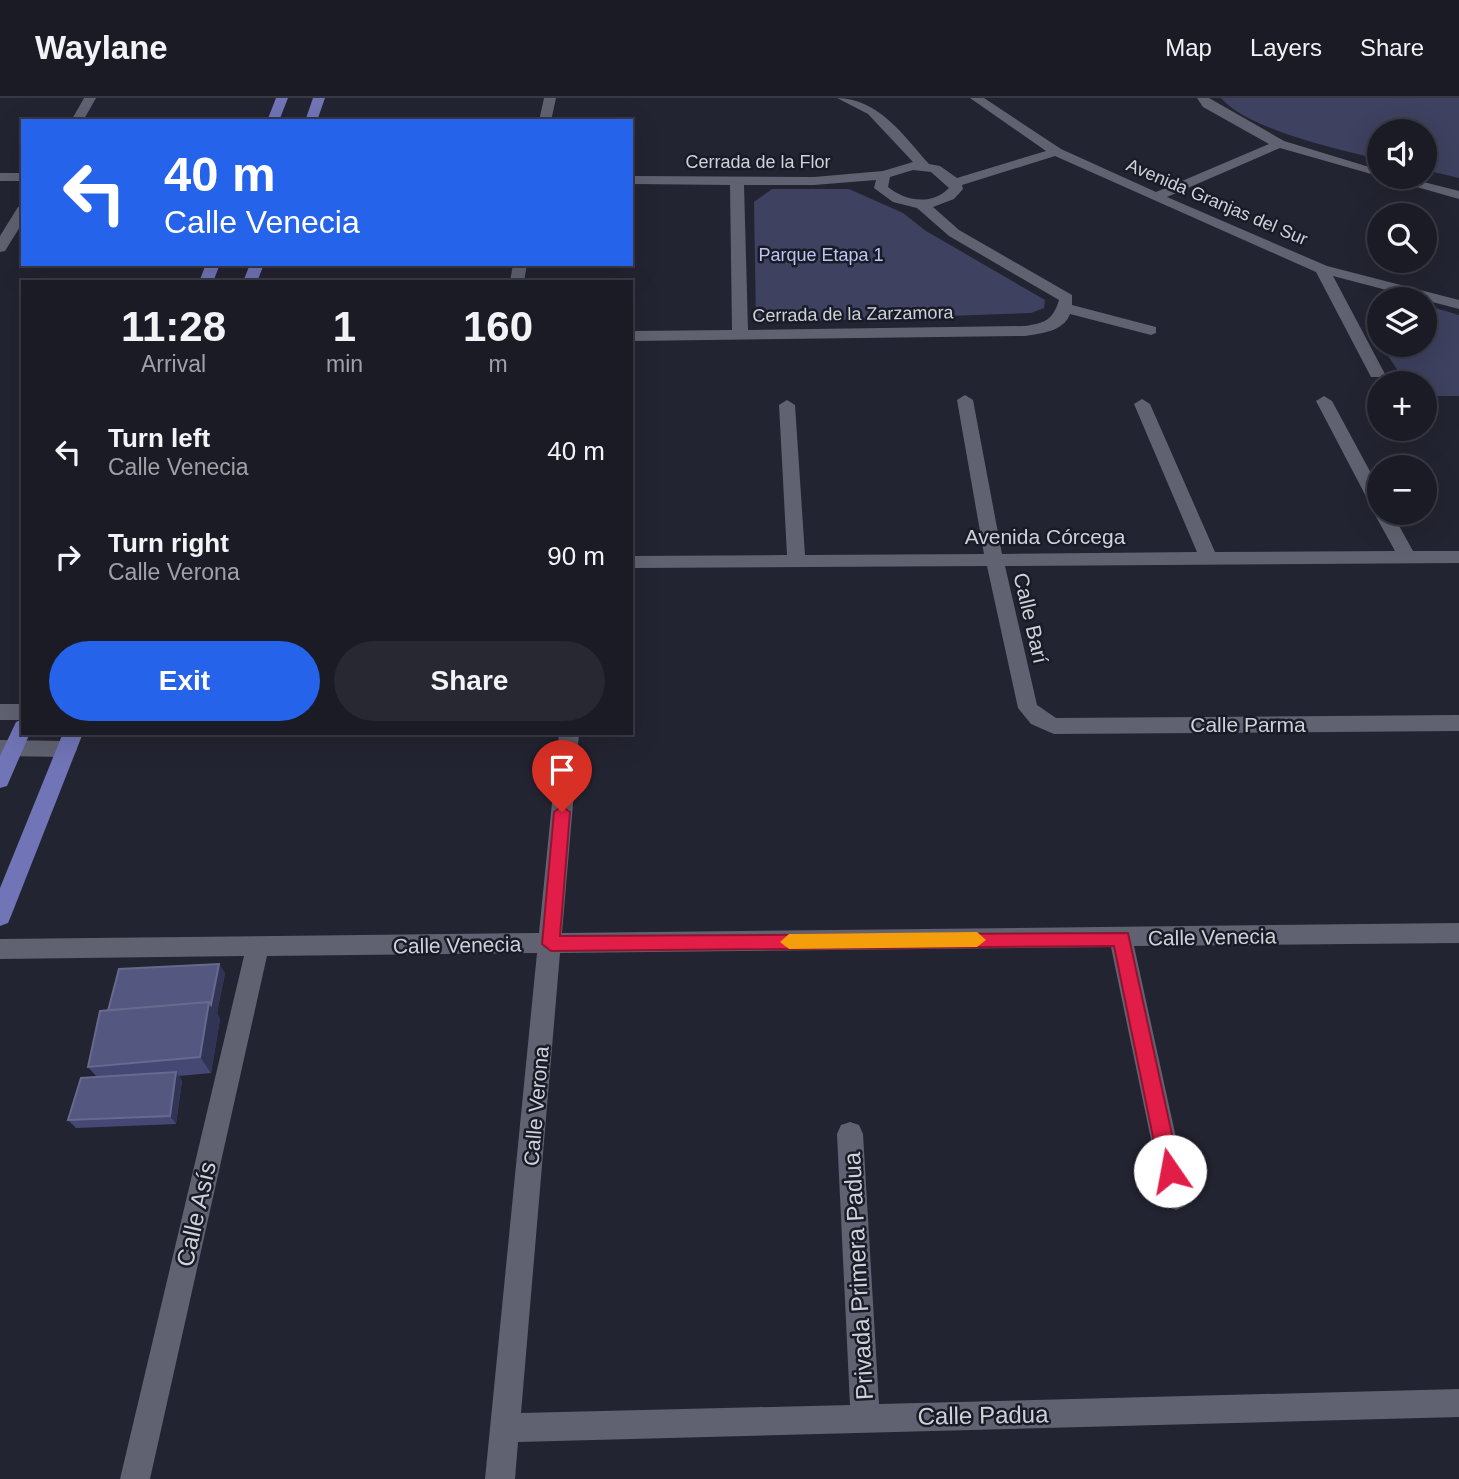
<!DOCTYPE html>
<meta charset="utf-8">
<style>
:root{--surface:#1a1b25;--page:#272832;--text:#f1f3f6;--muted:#9fa1a7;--line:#383942;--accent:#2563eb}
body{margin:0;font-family:Arial,sans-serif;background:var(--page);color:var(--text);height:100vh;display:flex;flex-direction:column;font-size:26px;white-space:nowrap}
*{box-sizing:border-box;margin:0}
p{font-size:23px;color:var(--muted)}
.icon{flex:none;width:38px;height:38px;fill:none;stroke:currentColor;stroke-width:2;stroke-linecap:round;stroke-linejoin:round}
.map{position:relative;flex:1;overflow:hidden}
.sheet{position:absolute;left:21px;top:182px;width:612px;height:455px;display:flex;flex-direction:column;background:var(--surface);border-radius:0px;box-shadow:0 7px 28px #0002,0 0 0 2px var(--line)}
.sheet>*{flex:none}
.top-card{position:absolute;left:21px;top:21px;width:612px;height:147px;border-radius:0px;box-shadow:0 7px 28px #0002,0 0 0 2px var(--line);background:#2563eb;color:#fff;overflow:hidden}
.buttons{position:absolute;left:1367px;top:21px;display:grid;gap:14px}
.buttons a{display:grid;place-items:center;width:70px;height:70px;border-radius:50%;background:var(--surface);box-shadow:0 7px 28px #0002,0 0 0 2px var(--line);font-size:35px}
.pin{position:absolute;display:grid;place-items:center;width:60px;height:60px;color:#fff;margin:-72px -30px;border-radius:50% 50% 50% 0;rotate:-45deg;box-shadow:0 0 7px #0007}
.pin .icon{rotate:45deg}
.me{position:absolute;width:77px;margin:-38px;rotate:348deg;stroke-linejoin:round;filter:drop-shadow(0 0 5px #0008)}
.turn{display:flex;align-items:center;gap:24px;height:147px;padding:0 28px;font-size:32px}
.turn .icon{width:91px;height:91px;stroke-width:2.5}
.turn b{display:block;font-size:49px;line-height:60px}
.eta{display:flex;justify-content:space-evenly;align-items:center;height:119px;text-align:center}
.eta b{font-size:42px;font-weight:800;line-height:49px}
.cta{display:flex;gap:14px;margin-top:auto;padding:14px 28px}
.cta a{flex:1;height:80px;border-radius:42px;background:var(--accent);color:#fff;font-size:28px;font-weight:800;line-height:80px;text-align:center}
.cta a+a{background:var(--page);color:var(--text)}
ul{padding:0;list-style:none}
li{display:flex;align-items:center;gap:21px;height:105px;padding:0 28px}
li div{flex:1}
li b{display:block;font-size:26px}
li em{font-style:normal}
header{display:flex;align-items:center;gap:42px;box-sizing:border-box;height:98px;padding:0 35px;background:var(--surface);border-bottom:2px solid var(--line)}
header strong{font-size:33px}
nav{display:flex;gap:38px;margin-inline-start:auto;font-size:24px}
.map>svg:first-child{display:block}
.green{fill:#3e415f}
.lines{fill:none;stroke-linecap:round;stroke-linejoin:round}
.minor{fill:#606271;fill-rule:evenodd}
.primary{fill:#7174b6;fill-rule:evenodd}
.wall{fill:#454875}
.shaded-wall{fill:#313455}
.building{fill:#54577f;stroke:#676a8d;stroke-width:2}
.route{fill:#e11d48;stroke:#92132f;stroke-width:2}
.slow{fill:#f59e0b}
.labels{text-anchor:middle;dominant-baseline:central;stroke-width:5;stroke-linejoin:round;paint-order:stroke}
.far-street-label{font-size:18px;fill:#cfd1d9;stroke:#191b27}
.far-park-label{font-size:18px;fill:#bec4f2;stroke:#191b27}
.street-label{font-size:21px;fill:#cfd1d9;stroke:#191b27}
.near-street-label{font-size:24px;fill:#cfd1d9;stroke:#191b27}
</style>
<header>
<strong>Waylane</strong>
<nav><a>Map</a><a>Layers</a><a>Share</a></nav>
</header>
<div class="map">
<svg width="1459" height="1381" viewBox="0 0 1459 1381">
<rect width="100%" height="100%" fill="#232431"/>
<g class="green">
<path d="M1221 0H1459V80L1425 72 1424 33H1379V61C1339 52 1247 31 1221 0Z"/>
<polygon points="772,91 849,91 903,115 926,133 1045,202 1044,210 1031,215 756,225 754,104"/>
<polygon points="1425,207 1459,217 1459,298 1425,298 1424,285 1406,285 1381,247 1424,247"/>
</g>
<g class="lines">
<g class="minor">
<polygon points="84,0 96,0 83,23 71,23"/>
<polygon points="544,0 556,0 551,23 539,23"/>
<path d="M837 0C878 0 904 38 929 66L940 68 957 80 1046 53 970 0H984L1061 51 1156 94 1269 46 1203 9 1197 0H1209L1284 43 1379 72V79H1404L1459 93V101L1280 50 1167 99 1327 168 1459 202V211L1333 178 1385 276 1383 279H1371L1316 174 1055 58 962 87 963 91 954 101 933 109 959 132 1072 197V207L1156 229V235L1151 237 1070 216C1063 234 1042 235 1025 238L632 243V233L732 232 730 87 632 86V78L814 79 883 73 913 64 868 16ZM913 72 931 74 949 90C932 108 905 103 888 89L890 79ZM876 82 874 90 893 104 917 110 949 138 1059 202C1053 222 1045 225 1025 228L748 232 744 87H814Z"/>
<rect x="0" y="75" width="23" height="8"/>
<polygon points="23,108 23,124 5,153 0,154 0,138 18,109"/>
<polygon points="513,166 527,166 524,184 510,184"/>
<polygon points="965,297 973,302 1002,456 1197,454 1134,306 1142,301 1150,306 1215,454 1395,453 1374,415 1377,411 1370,406 1316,303 1324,298 1332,303 1379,390 1379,415 1392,415 1413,453 1459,453 1459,465 1005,468 1037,607 1056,620 1459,617 1459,633 1054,636 1031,626 1018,610 987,468 632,470 632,458 787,457 779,307 787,302 795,307 805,457 984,456 957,302"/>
<rect x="0" y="606" width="23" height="16"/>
<polygon points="559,635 579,635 562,835 1459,825 1459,845 1134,848 1189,1099 1185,1108 1176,1112 1167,1108 1163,1099 1111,849 560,855 521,1315 850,1307 837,1036 841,1027 850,1024 859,1027 863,1036 879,1306 1459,1291 1459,1319 518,1344 515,1381 485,1381 537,855 267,858 150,1381 120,1381 244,858 0,861 0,841 539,835"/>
<polygon points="0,642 67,643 74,645 77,651 74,657 67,659 0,658"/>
</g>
<g class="primary">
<polygon points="276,0 288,0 279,23 267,23"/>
<polygon points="313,0 325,0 317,23 305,23"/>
<polygon points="206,166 220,166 213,184 199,184"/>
<polygon points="250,166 264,166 257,184 243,184"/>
<polygon points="23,621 23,635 30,635 7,688 0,690 0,658 16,624"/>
<polygon points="63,635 83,635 11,818 8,825 0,828 0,790"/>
</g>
</g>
<polygon class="wall" points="225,875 217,915 220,921 211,975 179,978 182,983 176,1026 76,1030 68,1022 97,979 88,969 108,913"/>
<g class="shaded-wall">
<polygon points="219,866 225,875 217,915 220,921 211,975 200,959 209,904"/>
<polygon points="176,974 182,983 176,1026 170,1018"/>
</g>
<g class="building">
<polygon points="219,866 211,907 209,904 108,913 119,871"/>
<polygon points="209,904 200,959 88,969 100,913"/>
<polygon points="176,974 170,1018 68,1022 81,980"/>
</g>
<polygon class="route" points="562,708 570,714 560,838 1128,835 1180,1073 1177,1080 1170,1083 1163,1080 1160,1073 1114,848 551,853 542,846 554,714"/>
<polygon class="slow" points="977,834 986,842 977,849 789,851 780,844 789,836"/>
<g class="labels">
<g class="far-street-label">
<text x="758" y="64">Cerrada de la Flor</text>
<text transform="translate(1217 104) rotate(23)">Avenida Granjas del Sur</text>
<text transform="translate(853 216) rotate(-1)">Cerrada de la Zarzamora</text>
</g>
<g class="far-park-label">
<text x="821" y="157">Parque Etapa 1</text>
</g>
<g class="street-label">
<text x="1045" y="438">Avenida Córcega</text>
<text transform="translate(1031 520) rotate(77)">Calle Barí</text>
<text x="1248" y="626">Calle Parma</text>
<text transform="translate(1212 839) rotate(-1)">Calle Venecia</text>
<text transform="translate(457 847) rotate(-1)">Calle Venecia</text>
<text transform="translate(536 1008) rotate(-85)">Calle Verona</text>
</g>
<g class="near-street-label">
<text transform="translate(196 1116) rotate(-77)">Calle Asís</text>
<text transform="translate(858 1178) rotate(-93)">Privada Primera Padua</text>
<text transform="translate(983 1317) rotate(-1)">Calle Padua</text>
</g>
</g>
</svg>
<div class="buttons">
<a><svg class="icon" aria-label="sound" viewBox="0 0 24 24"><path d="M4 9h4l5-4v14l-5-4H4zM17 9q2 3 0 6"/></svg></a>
<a><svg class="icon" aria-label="search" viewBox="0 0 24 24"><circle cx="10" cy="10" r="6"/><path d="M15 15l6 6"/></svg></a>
<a><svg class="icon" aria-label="layers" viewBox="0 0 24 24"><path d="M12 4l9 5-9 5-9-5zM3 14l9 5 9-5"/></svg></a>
<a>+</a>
<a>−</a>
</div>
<div class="pin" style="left:562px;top:714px;background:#d93025"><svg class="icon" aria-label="arrive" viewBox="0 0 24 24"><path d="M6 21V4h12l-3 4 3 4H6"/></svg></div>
<svg class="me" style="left:1170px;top:1073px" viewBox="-20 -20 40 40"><circle r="19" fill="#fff"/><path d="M0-13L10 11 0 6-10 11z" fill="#e11d48"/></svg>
<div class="top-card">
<div class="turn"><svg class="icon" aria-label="left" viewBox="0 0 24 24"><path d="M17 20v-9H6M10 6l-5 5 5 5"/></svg><div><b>40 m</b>Calle Venecia</div></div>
</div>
<section class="sheet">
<div class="eta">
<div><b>11:28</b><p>Arrival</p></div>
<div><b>1</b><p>min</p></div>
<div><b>160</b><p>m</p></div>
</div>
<ul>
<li><svg class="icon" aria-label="left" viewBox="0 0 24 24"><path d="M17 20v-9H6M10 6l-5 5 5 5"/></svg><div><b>Turn left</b><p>Calle Venecia</p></div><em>40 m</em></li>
<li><svg class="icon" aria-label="right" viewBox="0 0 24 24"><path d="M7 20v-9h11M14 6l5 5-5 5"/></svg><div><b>Turn right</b><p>Calle Verona</p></div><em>90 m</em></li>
</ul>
<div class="cta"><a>Exit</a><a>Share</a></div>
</section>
</div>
